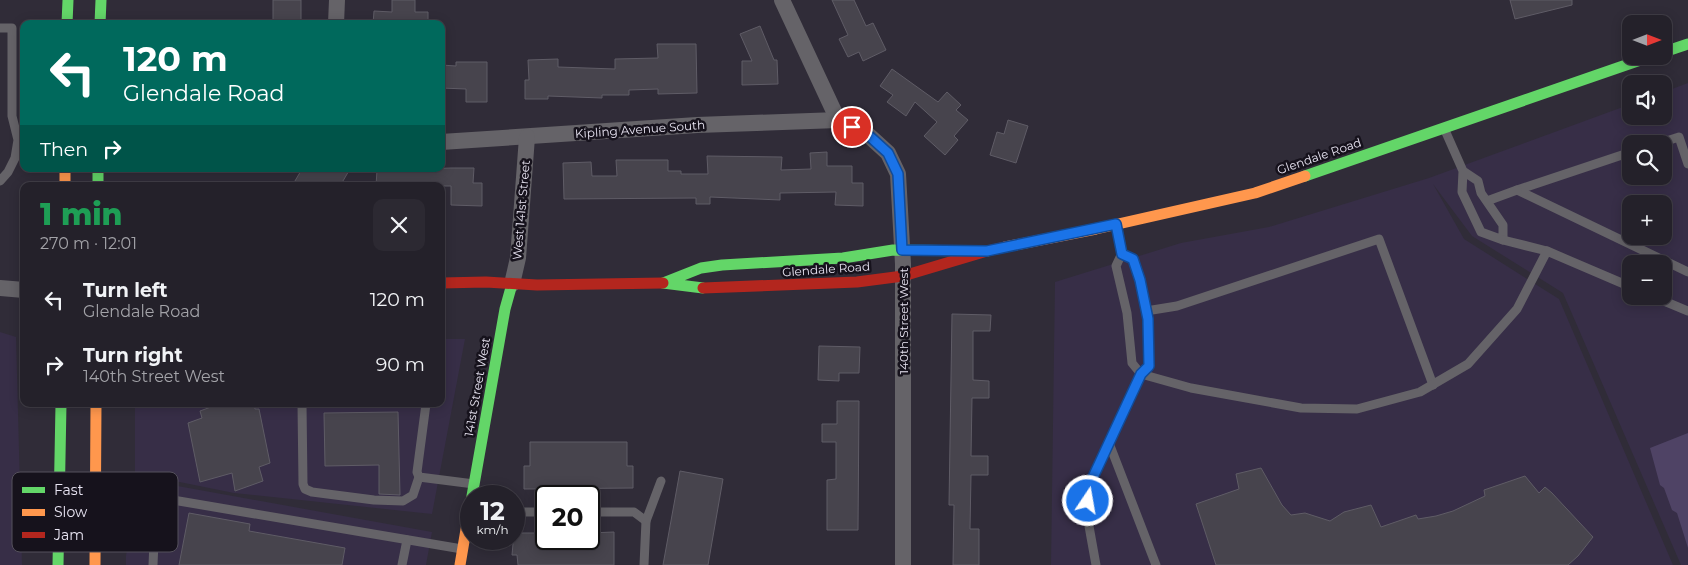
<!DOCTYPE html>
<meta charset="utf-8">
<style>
:root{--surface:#24212a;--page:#2c2932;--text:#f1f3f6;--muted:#a3a3a8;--line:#413e47}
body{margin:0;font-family:Montserrat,sans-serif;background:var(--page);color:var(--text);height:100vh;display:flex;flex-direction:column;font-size:19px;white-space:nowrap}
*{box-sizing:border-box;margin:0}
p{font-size:16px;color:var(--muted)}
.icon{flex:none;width:28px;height:28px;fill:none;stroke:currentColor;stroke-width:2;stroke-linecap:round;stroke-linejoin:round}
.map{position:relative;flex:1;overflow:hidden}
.sheet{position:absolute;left:20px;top:182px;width:425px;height:225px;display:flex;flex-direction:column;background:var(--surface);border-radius:10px;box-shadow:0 2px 12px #0003,0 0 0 1px var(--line)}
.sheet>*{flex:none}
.guide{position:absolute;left:20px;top:20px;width:425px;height:152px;border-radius:10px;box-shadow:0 2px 12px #0003,0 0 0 1px var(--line);background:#00695c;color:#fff;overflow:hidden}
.needle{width:32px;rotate:90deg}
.buttons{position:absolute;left:1622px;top:15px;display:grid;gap:10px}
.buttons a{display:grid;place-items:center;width:50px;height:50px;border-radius:10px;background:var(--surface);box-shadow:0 2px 12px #0003,0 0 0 1px var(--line);font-size:25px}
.speed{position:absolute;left:460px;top:485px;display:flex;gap:10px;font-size:25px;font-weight:700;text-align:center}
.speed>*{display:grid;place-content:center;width:65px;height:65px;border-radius:50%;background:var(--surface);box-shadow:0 2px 12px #0003,0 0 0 1px var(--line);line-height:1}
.speed small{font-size:12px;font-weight:400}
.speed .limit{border:2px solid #111;border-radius:8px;background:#fff;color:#111}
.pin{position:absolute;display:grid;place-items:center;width:42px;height:42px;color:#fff;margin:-21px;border:2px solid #fff;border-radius:50%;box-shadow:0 1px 5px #0007}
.me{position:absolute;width:55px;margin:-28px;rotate:12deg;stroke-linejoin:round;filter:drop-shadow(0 0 4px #0008)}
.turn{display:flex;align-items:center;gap:18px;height:105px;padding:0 20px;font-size:22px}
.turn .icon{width:65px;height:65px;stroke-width:2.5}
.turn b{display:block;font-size:35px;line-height:42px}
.then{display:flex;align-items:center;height:48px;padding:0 20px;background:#0003;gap:10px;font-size:19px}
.round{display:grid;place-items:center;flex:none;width:52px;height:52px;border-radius:10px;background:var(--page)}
.overview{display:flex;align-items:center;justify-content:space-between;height:85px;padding:0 20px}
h1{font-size:30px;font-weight:800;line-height:38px;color:#1e9e55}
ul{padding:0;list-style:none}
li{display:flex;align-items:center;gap:15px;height:65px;padding:0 20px}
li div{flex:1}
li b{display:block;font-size:19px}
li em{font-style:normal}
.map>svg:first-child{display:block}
.built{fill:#372e47;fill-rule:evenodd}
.green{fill:#4f4365}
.building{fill:#47444d;stroke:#5f5c66}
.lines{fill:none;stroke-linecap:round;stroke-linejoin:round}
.lane{stroke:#656368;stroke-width:9}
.street{stroke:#656368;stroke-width:16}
.fast{stroke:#63d668;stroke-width:11}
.slow{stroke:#ff974d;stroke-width:11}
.jam{stroke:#b3261e;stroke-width:11}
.route-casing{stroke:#114b97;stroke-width:12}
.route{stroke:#1a73e8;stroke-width:9}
.labels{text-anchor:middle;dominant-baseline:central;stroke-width:5;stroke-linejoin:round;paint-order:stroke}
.street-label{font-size:12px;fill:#e9e5f3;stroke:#16121c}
.key{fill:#16121c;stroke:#55515c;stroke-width:1}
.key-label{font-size:14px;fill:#e9e5f3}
</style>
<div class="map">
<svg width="1688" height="565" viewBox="0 0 1688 565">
<rect width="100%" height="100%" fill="#302c38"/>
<g class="built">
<path d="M1688 83V565H1681L1563 293 1472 236 1433 184 1464 239 1559 299 1673 565H1051L1055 282 1181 243 1269 227 1429 178 1631 104V116H1664V92ZM1631 144H1664V176H1631ZM1631 204H1664V236H1631ZM1631 264H1664V296H1631Z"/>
<polygon points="0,332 16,337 22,565 0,565"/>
<polygon points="441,339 465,339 432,514 234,493 135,473 135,404 441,404"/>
<polygon points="139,479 432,532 426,565 126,565 126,556"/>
</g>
<polygon class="green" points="1688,433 1688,548 1677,513 1672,510 1664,488 1660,485 1650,448"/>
<g class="building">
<rect x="273" y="0" width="28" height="24"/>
<polygon points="392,0 415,0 415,12 428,12 428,24 373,24 374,11 392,12"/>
<polygon points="832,0 854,0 866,26 873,23 886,50 863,61 859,52 848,57 839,39 848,35"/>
<polygon points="1510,0 1572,0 1572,5 1515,19"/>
<polygon points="760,26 774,60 777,60 778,84 742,85 742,61 752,61 740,34"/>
<polygon points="657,44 696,44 697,93 658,94 658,89 629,90 629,95 602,95 602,98 548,96 548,99 525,99 525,80 529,80 528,60 558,59 558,67 615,69 615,59 658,58"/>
<polygon points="456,62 487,62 487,102 466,102 466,89 441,88 441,65 456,66"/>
<polygon points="892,69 938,102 947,92 961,105 956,110 968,120 954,136 958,140 945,155 924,136 937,122 915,102 906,116 887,102 893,95 880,86"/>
<polygon points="1008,120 1028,126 1016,163 990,155 997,132 1004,134"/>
<polygon points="827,152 827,166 852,166 852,183 863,183 863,206 835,205 836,192 780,193 780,200 710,197 710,204 696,204 696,198 564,199 563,163 591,162 592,176 617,176 616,160 668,160 668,171 681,171 681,174 708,174 707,156 782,157 781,170 811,169 810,153"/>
<polygon points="451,168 474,168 473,183 482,183 482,206 451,205 451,186 376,186 377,170 423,172 422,169"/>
<polygon points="302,169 350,169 340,186 292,186"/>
<polygon points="952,314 991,315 990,331 973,331 973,380 989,381 989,398 972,398 971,456 988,456 988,475 971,475 970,529 979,529 979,565 953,565 954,505 949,505"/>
<polygon points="819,346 860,347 859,373 839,373 839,381 818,380"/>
<polygon points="837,401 859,401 858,530 827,530 827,480 836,479 836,442 822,442 822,424 837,424"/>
<polygon points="219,404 254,404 255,409 259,409 270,463 259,467 263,481 235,491 232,473 200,482 188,423 202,418 200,411"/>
<polygon points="398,412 400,495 379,494 379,465 325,466 324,413"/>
<polygon points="530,442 627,442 627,466 633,466 633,488 524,489 524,466 530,466"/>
<polygon points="1261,468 1282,505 1291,515 1305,513 1330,521 1344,512 1371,505 1381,527 1416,515 1418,519 1436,516 1453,511 1485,496 1484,490 1525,476 1539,493 1545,487 1552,493 1593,537 1578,556 1568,565 1216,565 1196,504 1239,489 1236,474"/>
<polygon points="680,471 723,479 708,565 663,565"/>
<polygon points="189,513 250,524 249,531 345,548 342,565 179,565"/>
<polygon points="614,532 614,565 518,565 517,555 512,555 514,533 546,533 546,539 589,539 589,533"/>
</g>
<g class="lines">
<g class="lane">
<polyline points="0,28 12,28 12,116 18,140 15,158 8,172 0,181"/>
<polyline points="1444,128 1463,171 1462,192 1481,232 1503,240 1503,225 1481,193 1478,181 1463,171"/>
<polyline points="1657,144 1679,137 1688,164"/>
<polyline points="1631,152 1517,190 1688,272"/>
<polyline points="1487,201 1517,190"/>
<polyline points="1116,224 1122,253 1116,266 1127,313 1132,363 1141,374 1149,366 1148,319 1139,280 1133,259 1122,253"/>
<polyline points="1503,240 1547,251"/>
<polyline points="1652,296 1688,311"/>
<polyline points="1146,311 1177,306 1379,239 1433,385"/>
<polyline points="302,404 303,484 305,489 312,492 374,500 403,501 413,495 419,477"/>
<polyline points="426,404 417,472 419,477 474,484"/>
<polyline points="1109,443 1156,565"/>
<polyline points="514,512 546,512"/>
<polyline points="589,512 634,512 646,521"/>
<polyline points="153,565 154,542 161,498 462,549"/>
<polyline points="402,565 407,540"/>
<polyline points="644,565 646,521 661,481"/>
<polyline points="1096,565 1087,515 1088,488 1141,374 1191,388 1301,408 1357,409 1420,392 1468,364 1517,309 1547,251 1631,287"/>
</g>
<g class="street">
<polyline points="782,0 838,120 866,133 888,153 898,174 903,264 903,565"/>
<polyline points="336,24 337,0"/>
<polyline points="441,142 697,125 838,120"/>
<polyline points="512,284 518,258 527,137"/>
<polyline points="0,288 24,290"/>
</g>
<g class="fast">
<polyline points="67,24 68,0"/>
<polyline points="100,24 101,0"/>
<polyline points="1664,52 1688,44"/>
<polyline points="98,169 98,186"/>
<polyline points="1305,176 1652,56"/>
<polyline points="703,288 663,283 701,268 722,265 843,258 893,250 987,251"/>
<polyline points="472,496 505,309 512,284"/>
<polyline points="58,565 61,404"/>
</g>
<g class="slow">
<polyline points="65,169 65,186"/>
<polyline points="1005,247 1096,229 1255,193 1305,176"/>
<polyline points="95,565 96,404"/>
<polyline points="460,565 471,500"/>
</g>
<g class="jam">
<polyline points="441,283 486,282 537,285 663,283"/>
<polyline points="703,288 857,282 903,276 987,251 1005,247"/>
</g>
</g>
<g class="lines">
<defs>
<polyline id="route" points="852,127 866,133 888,153 898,174 902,250 987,251 1116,224 1122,254 1133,259 1140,280 1148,319 1149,366 1141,374 1088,488 1088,501"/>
</defs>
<use href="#route" class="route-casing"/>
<use href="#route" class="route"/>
</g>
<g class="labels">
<g class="street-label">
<text transform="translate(640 129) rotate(-4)">Kipling Avenue South</text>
<text transform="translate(1319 156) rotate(-19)">Glendale Road</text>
<text transform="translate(521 210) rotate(-85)">West 141st Street</text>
<text transform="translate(826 269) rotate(-4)">Glendale Road</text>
<text transform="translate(903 321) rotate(-90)">140th Street West</text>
<text transform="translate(477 387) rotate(-80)">141st Street West</text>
</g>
</g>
<rect x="12" y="472" width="166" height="80" rx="8" class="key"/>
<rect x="22" y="487" width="23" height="6" fill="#63d668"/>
<rect x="22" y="509" width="23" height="7" fill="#ff974d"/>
<rect x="22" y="532" width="23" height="6" fill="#b3261e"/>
<g class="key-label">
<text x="54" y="495">Fast</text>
<text x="54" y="517">Slow</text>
<text x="54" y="540">Jam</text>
</g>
</svg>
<div class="buttons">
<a><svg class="needle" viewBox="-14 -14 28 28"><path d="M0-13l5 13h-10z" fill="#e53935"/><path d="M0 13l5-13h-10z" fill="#a3a3a8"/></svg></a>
<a><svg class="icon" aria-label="sound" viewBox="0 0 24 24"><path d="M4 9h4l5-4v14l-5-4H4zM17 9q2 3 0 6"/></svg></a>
<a><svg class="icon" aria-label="search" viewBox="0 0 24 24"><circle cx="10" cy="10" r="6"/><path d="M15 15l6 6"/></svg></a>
<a>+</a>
<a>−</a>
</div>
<div class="speed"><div>12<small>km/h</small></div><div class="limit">20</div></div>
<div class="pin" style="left:852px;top:127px;background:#d93025"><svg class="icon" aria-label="arrive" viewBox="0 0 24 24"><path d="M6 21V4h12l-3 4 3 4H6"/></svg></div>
<svg class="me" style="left:1088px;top:501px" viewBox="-20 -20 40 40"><circle r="17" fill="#1a73e8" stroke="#fff" stroke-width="3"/><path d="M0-11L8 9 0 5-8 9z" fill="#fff"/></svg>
<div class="guide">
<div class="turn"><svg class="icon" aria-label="left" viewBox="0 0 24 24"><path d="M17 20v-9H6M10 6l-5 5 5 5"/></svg><div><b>120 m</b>Glendale Road</div></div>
<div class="then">Then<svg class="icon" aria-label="right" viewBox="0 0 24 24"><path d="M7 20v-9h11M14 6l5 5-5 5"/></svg></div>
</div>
<section class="sheet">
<div class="overview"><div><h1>1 min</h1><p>270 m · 12:01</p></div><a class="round"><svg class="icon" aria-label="close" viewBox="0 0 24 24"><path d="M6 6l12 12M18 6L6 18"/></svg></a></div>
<ul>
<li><svg class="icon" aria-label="left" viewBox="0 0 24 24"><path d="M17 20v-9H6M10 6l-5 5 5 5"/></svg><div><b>Turn left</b><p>Glendale Road</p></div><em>120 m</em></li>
<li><svg class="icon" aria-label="right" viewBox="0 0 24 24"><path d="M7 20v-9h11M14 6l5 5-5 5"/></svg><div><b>Turn right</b><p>140th Street West</p></div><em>90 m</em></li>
</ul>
</section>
</div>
